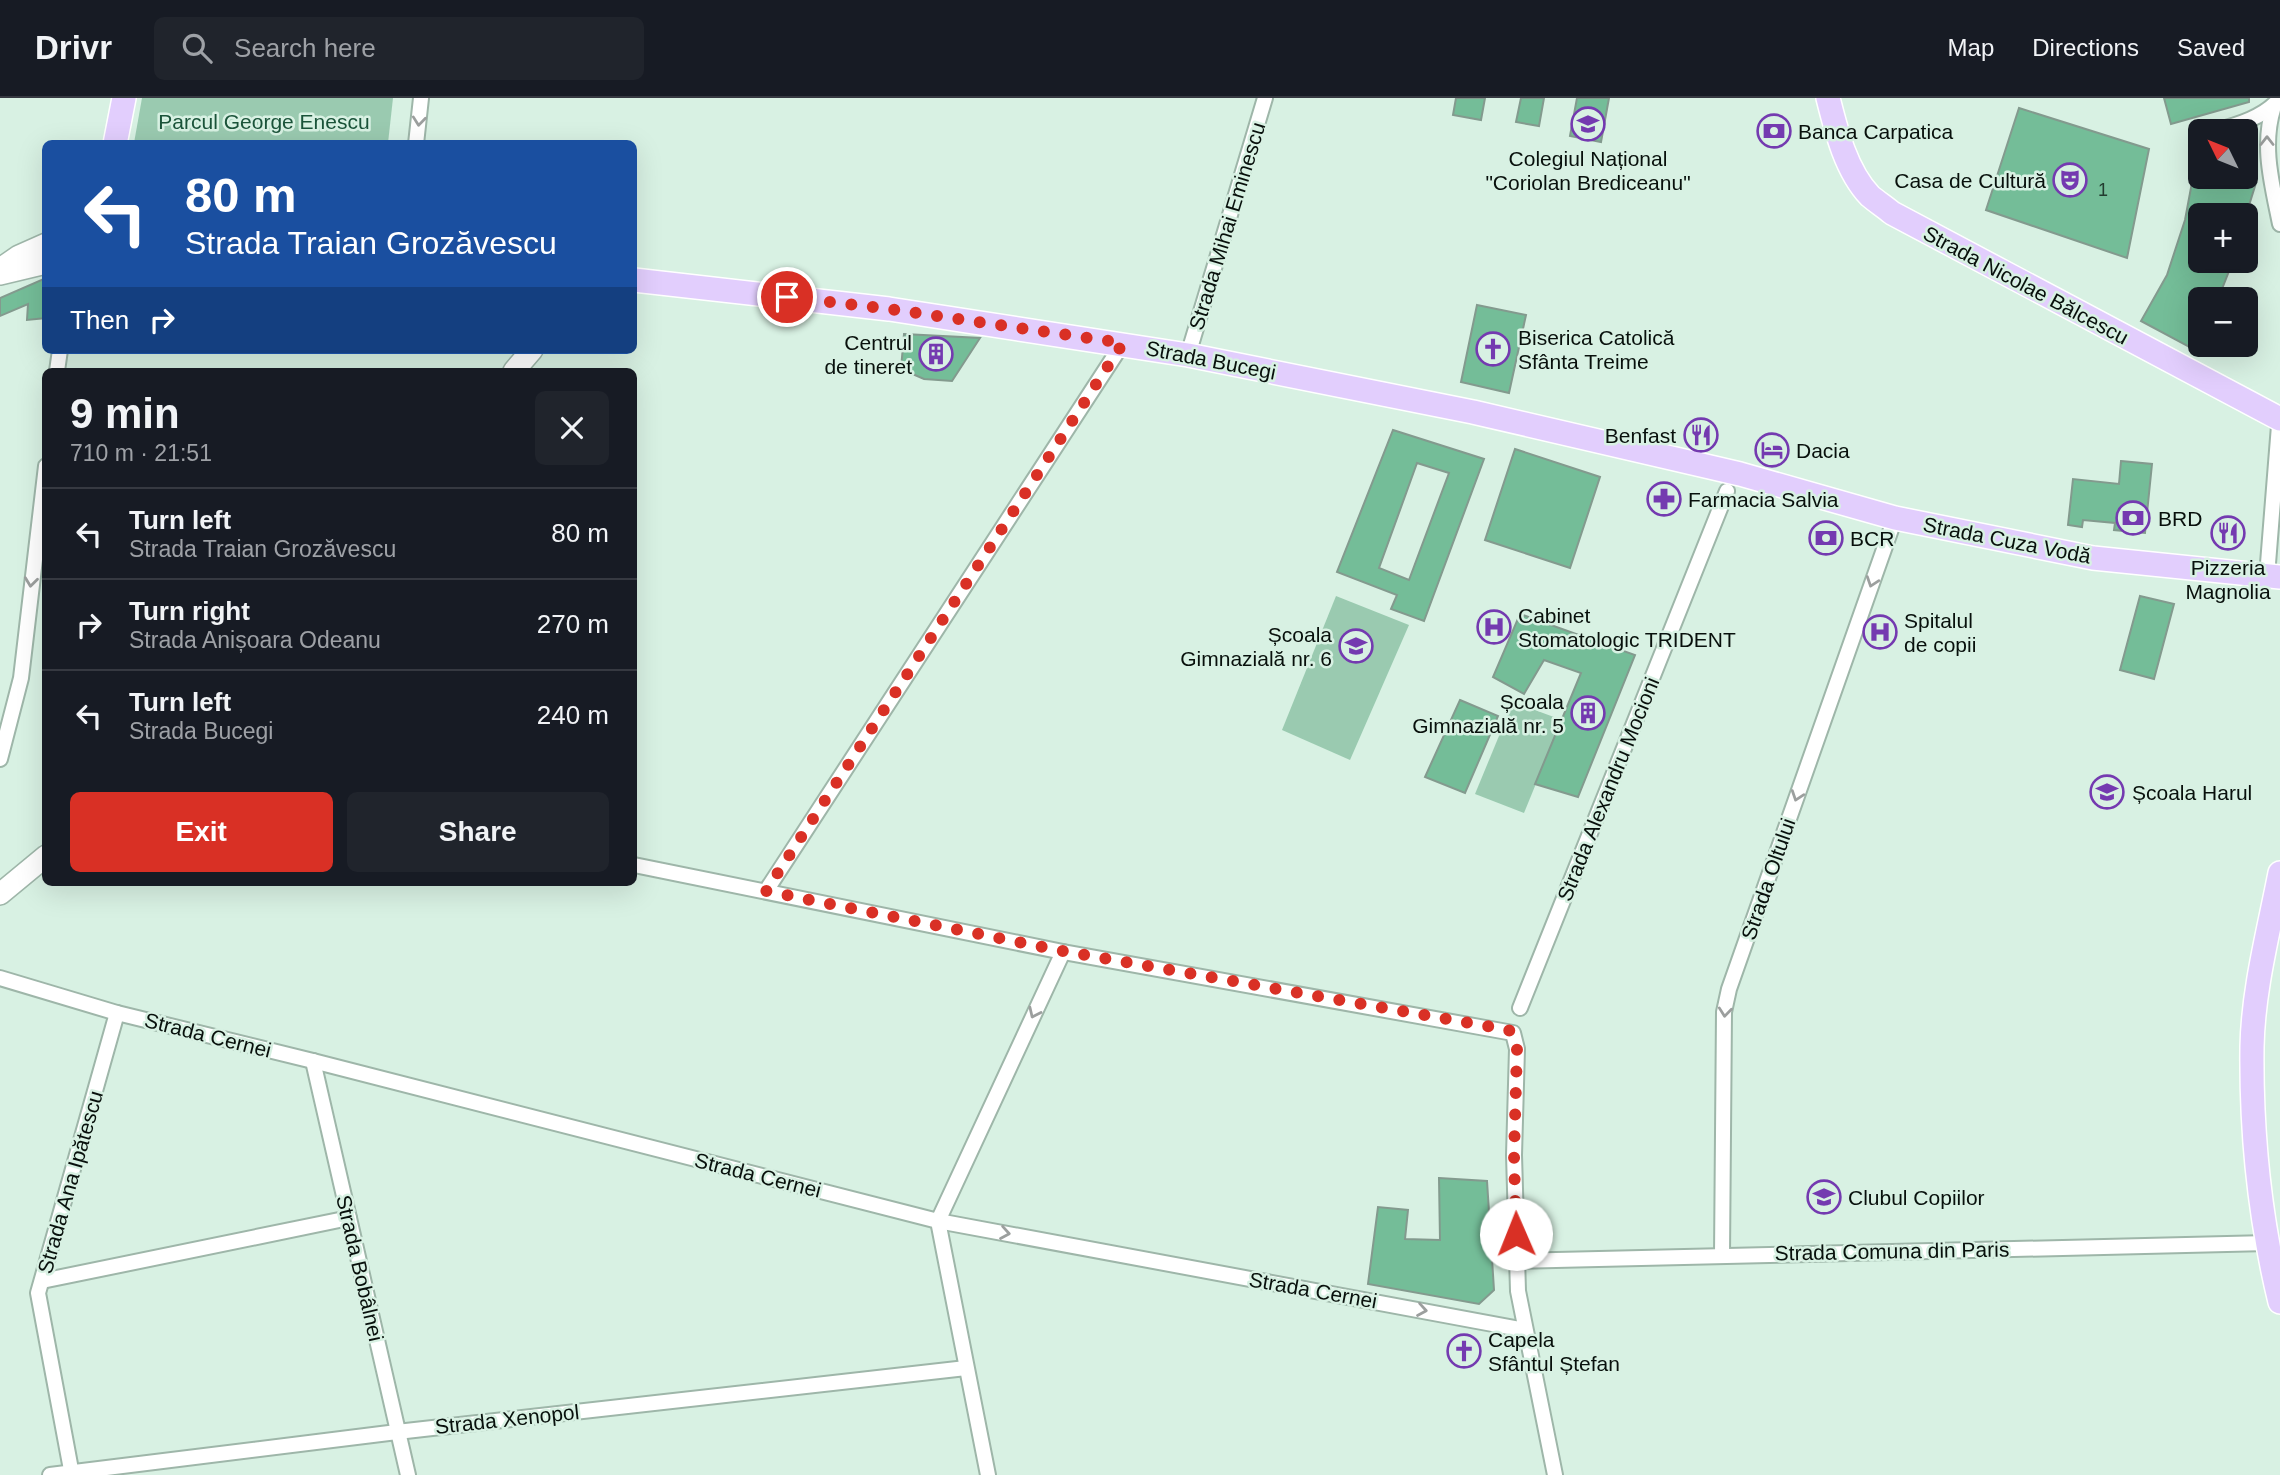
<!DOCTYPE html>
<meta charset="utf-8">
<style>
:root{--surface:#171b24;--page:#20242c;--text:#f1f3f6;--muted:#9ea1a6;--line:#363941;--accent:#d93025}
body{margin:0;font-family:Helvetica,sans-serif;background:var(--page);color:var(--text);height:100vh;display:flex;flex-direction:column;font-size:26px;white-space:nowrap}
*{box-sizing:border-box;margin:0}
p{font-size:23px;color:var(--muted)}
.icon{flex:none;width:38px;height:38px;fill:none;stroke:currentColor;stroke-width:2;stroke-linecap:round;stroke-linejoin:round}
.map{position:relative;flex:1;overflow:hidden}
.details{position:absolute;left:42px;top:270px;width:595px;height:518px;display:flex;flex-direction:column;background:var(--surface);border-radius:10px;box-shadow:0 7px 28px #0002}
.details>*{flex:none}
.banner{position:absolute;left:42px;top:42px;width:595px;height:214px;border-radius:10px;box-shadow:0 7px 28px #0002;background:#1a4fa0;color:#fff;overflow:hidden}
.needle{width:46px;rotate:313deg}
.buttons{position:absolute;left:2188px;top:21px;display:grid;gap:14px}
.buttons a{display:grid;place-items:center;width:70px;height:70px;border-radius:10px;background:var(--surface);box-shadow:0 7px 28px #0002;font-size:35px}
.pin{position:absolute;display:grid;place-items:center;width:60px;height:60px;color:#fff;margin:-30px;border:4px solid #fff;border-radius:50%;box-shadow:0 2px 7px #0007}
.me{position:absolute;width:77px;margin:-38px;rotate:359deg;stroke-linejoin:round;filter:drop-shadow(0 0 5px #0008)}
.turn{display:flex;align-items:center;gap:24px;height:147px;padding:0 28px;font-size:32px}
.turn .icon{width:91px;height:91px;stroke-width:2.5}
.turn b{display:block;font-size:49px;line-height:60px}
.then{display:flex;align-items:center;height:66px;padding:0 28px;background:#0003;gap:14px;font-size:26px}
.round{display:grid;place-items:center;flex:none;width:74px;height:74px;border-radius:10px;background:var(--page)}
.overview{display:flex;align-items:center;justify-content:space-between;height:119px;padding:0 28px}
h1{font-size:42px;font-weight:700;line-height:52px}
.cta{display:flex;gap:14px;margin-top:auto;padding:14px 28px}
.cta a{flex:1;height:80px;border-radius:10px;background:var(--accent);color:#fff;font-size:28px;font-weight:700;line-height:80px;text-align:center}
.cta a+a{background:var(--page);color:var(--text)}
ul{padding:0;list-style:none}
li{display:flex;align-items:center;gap:21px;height:91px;padding:0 28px;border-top:2px solid var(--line)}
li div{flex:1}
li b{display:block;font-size:26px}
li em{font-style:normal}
header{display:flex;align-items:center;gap:42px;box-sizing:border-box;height:98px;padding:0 35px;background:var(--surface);border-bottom:2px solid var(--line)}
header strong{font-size:33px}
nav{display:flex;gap:38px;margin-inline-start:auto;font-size:24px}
.search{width:490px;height:63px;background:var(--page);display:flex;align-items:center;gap:18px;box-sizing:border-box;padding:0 24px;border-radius:10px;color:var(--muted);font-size:26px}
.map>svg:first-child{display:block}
.green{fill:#9acab0}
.building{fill:#74bd98;stroke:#839a8e;stroke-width:2;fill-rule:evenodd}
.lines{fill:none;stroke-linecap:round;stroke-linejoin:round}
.street-casing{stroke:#9eb6a9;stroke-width:18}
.secondary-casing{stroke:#9eb6a9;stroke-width:24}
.primary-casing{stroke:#fff;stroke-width:26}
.street{stroke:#fff;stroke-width:14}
.secondary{stroke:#fff;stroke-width:21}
.primary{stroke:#e2cefd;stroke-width:23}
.oneway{stroke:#9c9f9e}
.route{stroke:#d93025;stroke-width:12;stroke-dasharray:0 21.6}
.labels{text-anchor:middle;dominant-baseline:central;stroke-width:5;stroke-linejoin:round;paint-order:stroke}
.number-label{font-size:18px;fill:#233b2f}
.park-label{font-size:21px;fill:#1b543a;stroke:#d8f1e3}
.poi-label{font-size:21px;fill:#08100c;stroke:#d8f1e3;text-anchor:start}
.street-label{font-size:21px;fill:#08100c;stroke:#d8f1e3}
</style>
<header>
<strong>Drivr</strong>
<div class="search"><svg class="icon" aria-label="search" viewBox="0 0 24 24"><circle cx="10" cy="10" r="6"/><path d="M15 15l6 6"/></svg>Search here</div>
<nav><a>Map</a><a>Directions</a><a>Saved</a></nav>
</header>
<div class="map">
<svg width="2280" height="1377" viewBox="0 0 2280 1377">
<rect width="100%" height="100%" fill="#d8f1e3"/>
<g class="green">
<polygon points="142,0 393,0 388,45 134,45"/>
<polygon points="1336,498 1409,527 1350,662 1282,632"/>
<polygon points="1513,604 1562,622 1524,715 1475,696"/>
</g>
<g class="building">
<polygon points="1456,0 1485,0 1481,22 1453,17"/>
<polygon points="1521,0 1544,0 1539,28 1516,24"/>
<polygon points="1577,0 1609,0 1601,44 1570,38"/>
<polygon points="2164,0 2249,0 2249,4 2171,26"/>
<polygon points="2019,10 2149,51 2127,160 1986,112"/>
<polygon points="2193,79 2233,79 2256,85 2246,117 2200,117 2200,163 2233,163 2218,201 2200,201 2200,242 2195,252 2141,223 2167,177 2185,122"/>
<polygon points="46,180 46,220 27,222 28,206 0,218 0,200"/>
<polygon points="1477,207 1526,217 1509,295 1461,284"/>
<polygon points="904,236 980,240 952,283 924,281 901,271"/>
<path d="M1393 332 1484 361 1424 523 1391 511 1397 497 1337 474ZM1417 365 1449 375 1409 482 1379 470Z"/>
<polygon points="1515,351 1600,379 1570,470 1485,442"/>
<polygon points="2121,363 2152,366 2145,435 2114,432 2115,425 2083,422 2082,429 2068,427 2073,381 2119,386"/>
<polygon points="2140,498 2174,506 2154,581 2120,572"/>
<polygon points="1520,516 1635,557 1578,699 1535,686 1581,575 1544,562 1524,596 1493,579"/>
<polygon points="1460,602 1498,618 1465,695 1425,679"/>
<polygon points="1439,1080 1487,1083 1494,1192 1479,1206 1368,1186 1378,1109 1408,1112 1405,1141 1440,1142"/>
<circle cx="1464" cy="1253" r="10"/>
</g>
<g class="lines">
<defs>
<g id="street">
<path d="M2274 8C2261 47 2272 86 2280 126"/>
<path d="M2215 33C2237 27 2265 19 2280 0"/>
<polyline points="416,46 421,0"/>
<polyline points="1188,257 1265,0"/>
<polyline points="57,273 60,252"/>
<polyline points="2267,478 2280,315"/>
<polyline points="0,661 21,580 46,368"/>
<polyline points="634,767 1063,854 1513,935 1517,951 1514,1057 1518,1193 1555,1377"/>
<polyline points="766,793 1123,245"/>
<polyline points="0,880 117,915 313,963 938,1123 1525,1232"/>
<polyline points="1520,910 1727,393"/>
<polyline points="313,963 408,1377"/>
<polyline points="1722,1157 1724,914 1729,891 1895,420"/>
<polyline points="1516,1163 2268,1145"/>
<polyline points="42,1183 349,1120"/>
<polyline points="50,1377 397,1334 966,1270"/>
<polyline points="72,1377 38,1195 117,915"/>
<polyline points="988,1377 938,1123 1063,854"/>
</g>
<g id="secondary">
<polyline points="0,171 19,158 46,146"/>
<polyline points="0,176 46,165"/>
<polyline points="514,273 532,252"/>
<polyline points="0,796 46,758"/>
</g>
<g id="primary">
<path d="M1828 0C1836 32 1846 73 1870 98 1877 104 1885 109 1892 115L2280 321"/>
<polyline points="115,46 124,0"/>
<polyline points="634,182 889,211 1188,257 1473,314 1740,376 1895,420 2093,460 2280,479"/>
<path d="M2280 775C2269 832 2253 891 2252 949 2251 1033 2260 1122 2280 1204"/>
</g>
</defs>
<use href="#street" class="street-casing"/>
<use href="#secondary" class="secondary-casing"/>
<use href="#primary" class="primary-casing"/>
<use href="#street" class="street"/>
<use href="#secondary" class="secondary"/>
<use href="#primary" class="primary"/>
</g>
<defs><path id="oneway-chevron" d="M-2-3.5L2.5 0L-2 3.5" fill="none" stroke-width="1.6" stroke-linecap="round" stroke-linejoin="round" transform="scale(1.75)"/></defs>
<g class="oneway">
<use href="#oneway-chevron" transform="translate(419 23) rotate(96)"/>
<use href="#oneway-chevron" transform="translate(2267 43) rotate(-90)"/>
<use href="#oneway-chevron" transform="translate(31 484) rotate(97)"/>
<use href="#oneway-chevron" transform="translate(1872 484) rotate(109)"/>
<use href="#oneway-chevron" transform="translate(1797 698) rotate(109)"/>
<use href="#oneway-chevron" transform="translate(1725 914) rotate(96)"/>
<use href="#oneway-chevron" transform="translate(1034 915) rotate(115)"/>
<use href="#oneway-chevron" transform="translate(1005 1135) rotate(10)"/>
<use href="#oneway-chevron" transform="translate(1422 1212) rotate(10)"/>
</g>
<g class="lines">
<polyline class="route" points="787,199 889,211 1123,245 766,793 1063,853 1509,932 1516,942 1517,951 1514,1057 1516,1136"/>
</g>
<defs>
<symbol id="school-ring" viewBox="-11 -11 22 22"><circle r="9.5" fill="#d8f1e3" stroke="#743ab0" stroke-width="1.5"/><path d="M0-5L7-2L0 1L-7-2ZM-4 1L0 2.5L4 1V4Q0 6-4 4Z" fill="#743ab0"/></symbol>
<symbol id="bank-ring" viewBox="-11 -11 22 22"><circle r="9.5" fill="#d8f1e3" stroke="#743ab0" stroke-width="1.5"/><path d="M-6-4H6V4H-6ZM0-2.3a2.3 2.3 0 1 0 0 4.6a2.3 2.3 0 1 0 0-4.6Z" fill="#743ab0"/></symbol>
<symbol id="theatre-ring" viewBox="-11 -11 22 22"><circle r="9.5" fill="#d8f1e3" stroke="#743ab0" stroke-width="1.5"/><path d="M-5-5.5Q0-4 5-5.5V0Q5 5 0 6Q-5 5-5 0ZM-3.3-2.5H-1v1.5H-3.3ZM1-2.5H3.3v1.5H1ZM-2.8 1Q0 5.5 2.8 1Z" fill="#743ab0"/></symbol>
<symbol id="church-ring" viewBox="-11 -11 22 22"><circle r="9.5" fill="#d8f1e3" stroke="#743ab0" stroke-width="1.5"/><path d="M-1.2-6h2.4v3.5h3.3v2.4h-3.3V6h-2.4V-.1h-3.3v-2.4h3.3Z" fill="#743ab0"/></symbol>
<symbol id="building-ring" viewBox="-11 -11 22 22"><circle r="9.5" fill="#d8f1e3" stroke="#743ab0" stroke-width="1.5"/><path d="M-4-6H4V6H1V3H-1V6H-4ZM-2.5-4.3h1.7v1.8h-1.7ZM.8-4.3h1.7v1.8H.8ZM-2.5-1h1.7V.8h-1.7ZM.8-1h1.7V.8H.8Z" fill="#743ab0"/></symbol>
<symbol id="restaurant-ring" viewBox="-11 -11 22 22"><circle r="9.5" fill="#d8f1e3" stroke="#743ab0" stroke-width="1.5"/><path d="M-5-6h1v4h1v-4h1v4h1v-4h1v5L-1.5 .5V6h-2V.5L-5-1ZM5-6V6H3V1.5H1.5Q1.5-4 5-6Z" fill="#743ab0"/></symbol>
<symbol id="hotel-ring" viewBox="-11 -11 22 22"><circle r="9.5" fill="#d8f1e3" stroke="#743ab0" stroke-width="1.5"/><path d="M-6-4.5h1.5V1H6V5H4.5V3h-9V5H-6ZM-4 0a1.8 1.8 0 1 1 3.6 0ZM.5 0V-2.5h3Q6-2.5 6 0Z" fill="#743ab0"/></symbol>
<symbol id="pharmacy-ring" viewBox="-11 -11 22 22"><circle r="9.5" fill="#d8f1e3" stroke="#743ab0" stroke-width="1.5"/><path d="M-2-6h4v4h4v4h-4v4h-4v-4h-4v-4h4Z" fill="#743ab0"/></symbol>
<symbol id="hospital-ring" viewBox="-11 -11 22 22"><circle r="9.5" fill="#d8f1e3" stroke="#743ab0" stroke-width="1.5"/><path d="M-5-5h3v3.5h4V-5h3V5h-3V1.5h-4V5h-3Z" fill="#743ab0"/></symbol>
</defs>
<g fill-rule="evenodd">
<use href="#school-ring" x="1569" y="7" width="38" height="38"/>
<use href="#bank-ring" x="1755" y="14" width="38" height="38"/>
<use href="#theatre-ring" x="2051" y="63" width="38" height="38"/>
<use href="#church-ring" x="1474" y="232" width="38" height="38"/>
<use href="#building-ring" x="917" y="237" width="38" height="38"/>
<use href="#restaurant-ring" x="1682" y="318" width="38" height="38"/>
<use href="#hotel-ring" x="1753" y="333" width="38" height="38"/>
<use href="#pharmacy-ring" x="1645" y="382" width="38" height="38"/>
<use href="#bank-ring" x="2114" y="401" width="38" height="38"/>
<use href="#restaurant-ring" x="2209" y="416" width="38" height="38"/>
<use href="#bank-ring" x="1807" y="421" width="38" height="38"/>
<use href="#hospital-ring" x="1475" y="510" width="38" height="38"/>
<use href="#hospital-ring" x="1861" y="515" width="38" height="38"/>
<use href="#school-ring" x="1337" y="529" width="38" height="38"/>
<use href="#building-ring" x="1569" y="596" width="38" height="38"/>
<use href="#school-ring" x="2088" y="675" width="38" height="38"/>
<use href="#school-ring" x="1805" y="1080" width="38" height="38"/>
<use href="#church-ring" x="1445" y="1234" width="38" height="38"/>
</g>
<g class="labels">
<g class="number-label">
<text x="2103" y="92">1</text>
</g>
<g class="park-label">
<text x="264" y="23">Parcul George Enescu</text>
</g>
<g class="poi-label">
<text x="1798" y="33">Banca Carpatica</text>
<text x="1588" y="60" text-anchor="middle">Colegiul Național<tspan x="1588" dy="24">"Coriolan Brediceanu"</tspan></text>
<text x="2046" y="82" text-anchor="end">Casa de Cultură</text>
<text x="1518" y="239">Biserica Catolică<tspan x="1518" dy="24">Sfânta Treime</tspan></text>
<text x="912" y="244" text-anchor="end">Centrul<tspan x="912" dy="24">de tineret</tspan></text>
<text x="1676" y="337" text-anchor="end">Benfast</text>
<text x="1796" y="352">Dacia</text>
<text x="1688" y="401">Farmacia Salvia</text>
<text x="2158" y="420">BRD</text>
<text x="1850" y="440">BCR</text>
<text x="2228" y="469" text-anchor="middle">Pizzeria<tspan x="2228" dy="24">Magnolia</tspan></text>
<text x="1518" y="517">Cabinet<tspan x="1518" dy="24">Stomatologic TRIDENT</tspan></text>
<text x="1904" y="522">Spitalul<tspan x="1904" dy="24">de copii</tspan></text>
<text x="1332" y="536" text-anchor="end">Școala<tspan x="1332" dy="24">Gimnazială nr. 6</tspan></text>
<text x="1564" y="603" text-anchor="end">Școala<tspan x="1564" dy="24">Gimnazială nr. 5</tspan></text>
<text x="2132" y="694">Școala Harul</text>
<text x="1848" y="1099">Clubul Copiilor</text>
<text x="1488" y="1241">Capela<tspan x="1488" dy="24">Sfântul Ștefan</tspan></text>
</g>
<g class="street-label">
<text transform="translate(1227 128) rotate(-73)">Strada Mihai Eminescu</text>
<text transform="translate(2026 187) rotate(28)">Strada Nicolae Bălcescu</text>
<text transform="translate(1211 262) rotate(11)">Strada Bucegi</text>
<text transform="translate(2007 442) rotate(11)">Strada Cuza Vodă</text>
<text transform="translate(1608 691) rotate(-68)">Strada Alexandru Mocioni</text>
<text transform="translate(1768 781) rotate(-71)">Strada Oltului</text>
<text transform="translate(208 937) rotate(14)">Strada Cernei</text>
<text transform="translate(758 1077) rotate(14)">Strada Cernei</text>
<text transform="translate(70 1084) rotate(-74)">Strada Ana Ipătescu</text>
<text transform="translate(1892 1153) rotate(-1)">Strada Comuna din Paris</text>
<text transform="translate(360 1170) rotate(77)">Strada Bobâlnei</text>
<text transform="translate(1313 1192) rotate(10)">Strada Cernei</text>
<text transform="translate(507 1321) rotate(-6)">Strada Xenopol</text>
</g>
</g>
</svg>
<div class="buttons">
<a><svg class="needle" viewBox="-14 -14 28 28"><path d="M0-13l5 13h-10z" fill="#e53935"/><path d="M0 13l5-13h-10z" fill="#9ea1a6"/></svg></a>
<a>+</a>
<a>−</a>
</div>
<div class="pin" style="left:787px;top:199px;background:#d93025"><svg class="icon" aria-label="arrive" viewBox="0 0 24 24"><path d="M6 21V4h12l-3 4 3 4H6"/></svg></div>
<svg class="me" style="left:1516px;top:1136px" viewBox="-20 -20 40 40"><circle r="19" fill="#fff"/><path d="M0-13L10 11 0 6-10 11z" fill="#d93025"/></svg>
<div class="banner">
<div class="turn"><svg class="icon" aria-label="left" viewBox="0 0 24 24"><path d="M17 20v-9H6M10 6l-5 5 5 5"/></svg><div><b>80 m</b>Strada Traian Grozăvescu</div></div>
<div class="then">Then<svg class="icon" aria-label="right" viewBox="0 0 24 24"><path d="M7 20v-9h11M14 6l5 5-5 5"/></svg></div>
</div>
<section class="details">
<div class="overview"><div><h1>9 min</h1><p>710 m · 21:51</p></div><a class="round"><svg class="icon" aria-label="close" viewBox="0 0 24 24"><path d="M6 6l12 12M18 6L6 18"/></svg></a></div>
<ul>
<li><svg class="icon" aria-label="left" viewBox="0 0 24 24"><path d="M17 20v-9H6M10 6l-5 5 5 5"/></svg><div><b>Turn left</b><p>Strada Traian Grozăvescu</p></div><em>80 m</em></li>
<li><svg class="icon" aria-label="right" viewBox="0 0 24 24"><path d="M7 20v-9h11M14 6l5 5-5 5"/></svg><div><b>Turn right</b><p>Strada Anișoara Odeanu</p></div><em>270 m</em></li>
<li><svg class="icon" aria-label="left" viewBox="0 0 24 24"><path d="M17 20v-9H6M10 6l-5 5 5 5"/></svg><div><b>Turn left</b><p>Strada Bucegi</p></div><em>240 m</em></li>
</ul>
<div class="cta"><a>Exit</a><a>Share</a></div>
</section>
</div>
